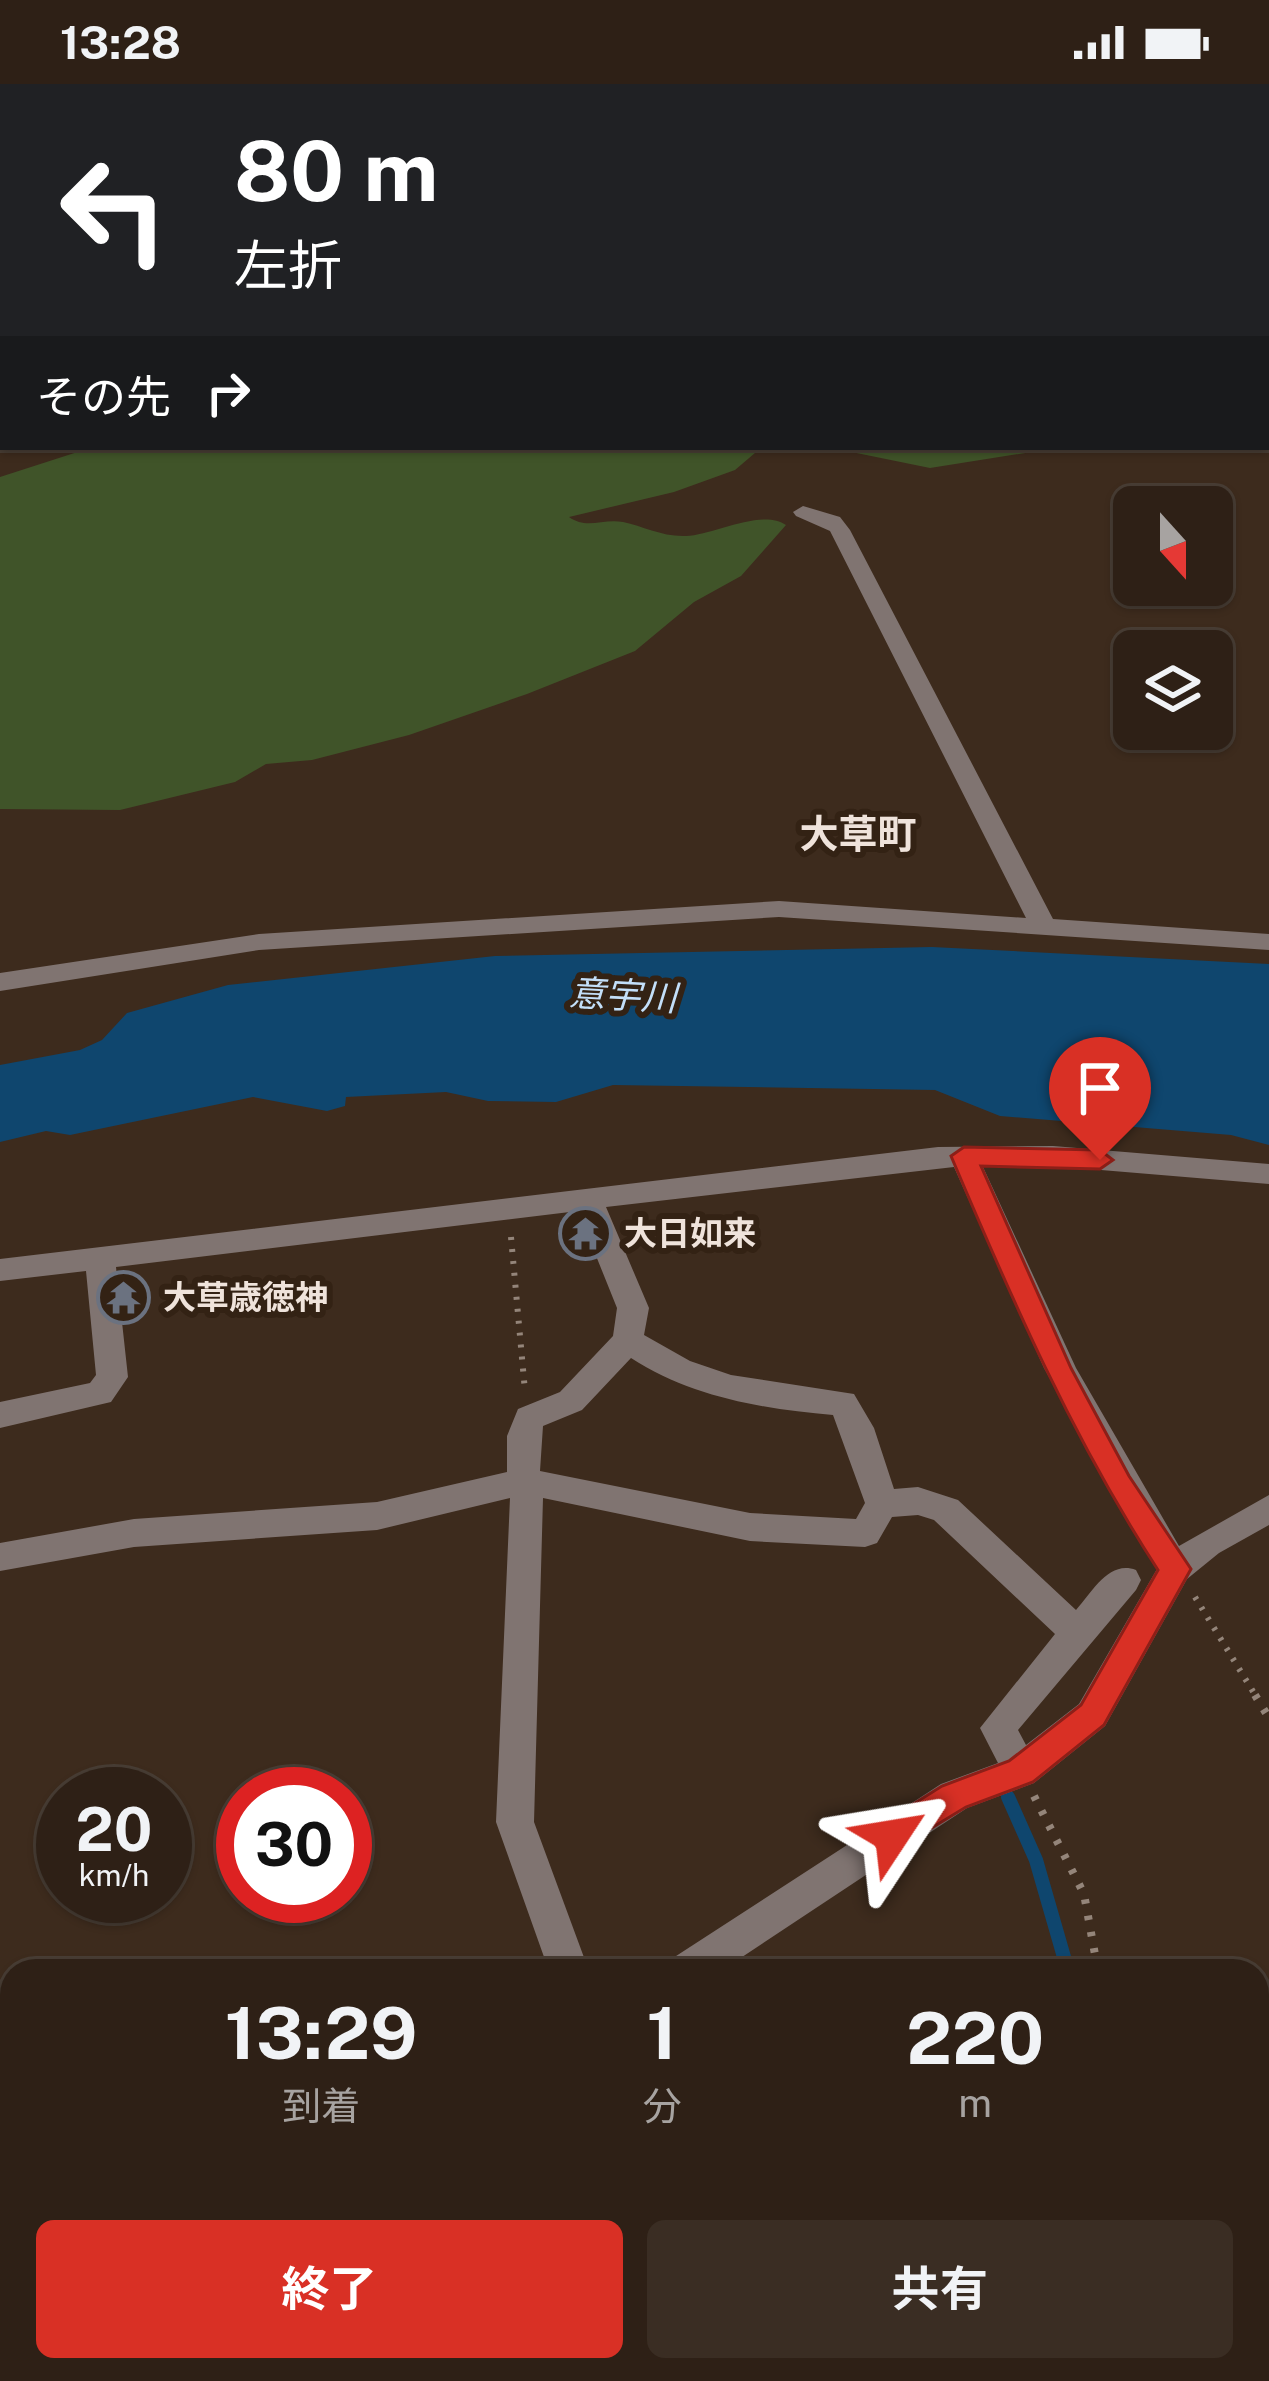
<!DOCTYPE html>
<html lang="ja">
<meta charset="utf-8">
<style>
:root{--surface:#2e2016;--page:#3a2d23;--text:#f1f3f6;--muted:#a7a3a1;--line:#493e35;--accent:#d93025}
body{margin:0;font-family:"Public Sans","Noto Sans JP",sans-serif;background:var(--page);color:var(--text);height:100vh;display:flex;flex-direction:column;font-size:45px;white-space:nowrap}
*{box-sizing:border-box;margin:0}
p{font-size:39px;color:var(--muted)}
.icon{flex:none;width:66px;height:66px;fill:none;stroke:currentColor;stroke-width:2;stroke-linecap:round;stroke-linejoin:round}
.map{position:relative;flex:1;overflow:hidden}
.sheet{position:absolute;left:0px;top:1875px;width:1269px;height:423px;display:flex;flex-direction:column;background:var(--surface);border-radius:36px 36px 0 0;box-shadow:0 3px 9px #0004,0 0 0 3px var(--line)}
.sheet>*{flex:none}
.top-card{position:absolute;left:0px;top:0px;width:1269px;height:366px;box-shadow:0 3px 9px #0004,0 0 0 3px var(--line);background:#202124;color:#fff;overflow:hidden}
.needle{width:78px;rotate:159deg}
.fabs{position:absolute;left:1113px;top:402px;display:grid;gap:24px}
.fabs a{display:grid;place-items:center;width:120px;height:120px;border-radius:18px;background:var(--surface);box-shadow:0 3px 9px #0004,0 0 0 3px var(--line);font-size:60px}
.speed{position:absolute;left:36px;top:1683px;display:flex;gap:24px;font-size:60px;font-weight:700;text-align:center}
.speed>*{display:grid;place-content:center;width:156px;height:156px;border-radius:50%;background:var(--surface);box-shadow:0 3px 9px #0004,0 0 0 3px var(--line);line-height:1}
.speed small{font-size:30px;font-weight:400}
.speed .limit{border:18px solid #d22;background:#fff;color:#111}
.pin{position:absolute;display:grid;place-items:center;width:102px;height:102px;color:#fff;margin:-123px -51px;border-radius:50% 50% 50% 0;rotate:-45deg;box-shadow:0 0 12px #0007}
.pin .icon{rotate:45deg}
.me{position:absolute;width:132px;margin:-66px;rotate:57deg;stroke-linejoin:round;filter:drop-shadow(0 0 9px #0008)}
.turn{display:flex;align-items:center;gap:42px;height:252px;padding:0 36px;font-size:54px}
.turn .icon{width:156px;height:156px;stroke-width:2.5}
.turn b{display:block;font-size:84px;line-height:102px}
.then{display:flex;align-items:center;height:114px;padding:0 36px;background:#0003;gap:24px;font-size:45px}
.eta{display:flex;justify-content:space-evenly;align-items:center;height:204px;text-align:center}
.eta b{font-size:72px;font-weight:700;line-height:84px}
.primary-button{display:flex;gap:24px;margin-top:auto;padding:24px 36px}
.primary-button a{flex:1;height:138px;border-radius:18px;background:var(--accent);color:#fff;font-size:48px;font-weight:700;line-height:138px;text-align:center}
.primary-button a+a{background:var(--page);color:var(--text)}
.status{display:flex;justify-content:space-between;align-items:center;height:84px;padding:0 60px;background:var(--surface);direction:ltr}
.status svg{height:33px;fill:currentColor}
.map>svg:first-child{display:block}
.green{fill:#405429}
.water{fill:#0f466e}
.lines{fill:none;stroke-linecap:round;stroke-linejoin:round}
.stream{stroke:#0f466e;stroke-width:14}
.path-far2{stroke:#94857a;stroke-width:3;stroke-dasharray:1.5 4.5;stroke-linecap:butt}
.path-far1{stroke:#94857a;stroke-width:6;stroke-dasharray:3 9;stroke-linecap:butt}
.path{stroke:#94857a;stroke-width:8;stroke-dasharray:4.5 12;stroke-linecap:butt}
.minor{fill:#807471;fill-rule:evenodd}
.shaded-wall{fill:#44393f}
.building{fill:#655d6d;stroke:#7b727e;stroke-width:3}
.route{fill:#d93025;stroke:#8d1f18;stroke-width:3}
.labels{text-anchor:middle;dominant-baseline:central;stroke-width:12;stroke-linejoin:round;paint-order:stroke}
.poi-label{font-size:33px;font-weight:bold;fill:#efe3db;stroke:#332214;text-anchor:start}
.water-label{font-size:36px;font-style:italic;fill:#c3dff9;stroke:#332214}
.quarter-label{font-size:39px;font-weight:bold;fill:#efe3db;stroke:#332214}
</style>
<div class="status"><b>13:28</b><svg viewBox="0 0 49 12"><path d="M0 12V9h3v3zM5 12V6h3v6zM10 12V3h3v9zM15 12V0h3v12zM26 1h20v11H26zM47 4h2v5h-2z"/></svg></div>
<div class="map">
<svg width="1269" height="2297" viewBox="0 0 1269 2297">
<rect width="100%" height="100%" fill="#3d2b1d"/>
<g class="green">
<path d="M93 363H762L735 386 674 408 569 433C587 446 603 434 623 438 643 442 662 453 686 452 713 451 762 424 786 441L741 492 694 518 635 567 527 610 409 651 312 676 266 680 235 698 120 726 0 725V393Z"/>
<polygon points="827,363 1063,363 930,384"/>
</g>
<polygon class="water" points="932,863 1269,880 1269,1061 1231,1051 1000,1032 935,1006 613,1001 556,1018 488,1017 446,1008 346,1013 345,1022 327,1027 253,1013 70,1051 46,1047 0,1058 0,981 80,966 102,956 127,929 228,901 495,872"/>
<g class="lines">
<g class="stream">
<polyline points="1008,1713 1036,1776 1068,1887"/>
<polyline points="869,2286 872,2297"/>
</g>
<polyline class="path-far2" points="379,3 388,0"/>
<g class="path-far1">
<polyline points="511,1153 525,1307"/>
<polyline points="1195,1513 1257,1614"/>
</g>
<g class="path">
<polyline points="1255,1611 1269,1634"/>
<polyline points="1034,1712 1084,1810 1098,1887"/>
<polyline points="268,2286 270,2297"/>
<polyline points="917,2297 918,2286"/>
</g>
<g class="minor">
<polygon points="661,0 675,0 677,3 663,3"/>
<polygon points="742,0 756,0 757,3 743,3"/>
<polygon points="813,0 827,0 829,3 815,3"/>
<polygon points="1008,0 1027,0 1029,3 1010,3"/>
<rect x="1266" y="152" width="3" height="10"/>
<polygon points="3,343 3,355 0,356 0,344"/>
<polygon points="803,422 840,433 850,446 1053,835 1269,850 1269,866 779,833 259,866 0,907 0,889 259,850 779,817 1026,834 830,447 796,432 793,428"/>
<path d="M1053 1062 1269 1080V1100L1053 1082 983 1083 1076 1284 1179 1462 1269 1411V1441L1219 1469 1187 1495 1105 1642 1034 1699 967 1724 721 1887H667L673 1874 941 1700 998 1679 980 1644 1055 1550 934 1436 918 1431 892 1433 877 1459 865 1463 750 1457 543 1414 534 1738 589 1887H549L496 1738 510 1414 377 1446 134 1463 0 1487V1459L134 1435 377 1418 507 1388V1352L518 1325 560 1308 613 1252 617 1224 578 1127 116 1183 128 1293 111 1318 0 1344V1318L90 1299 96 1291 86 1187 0 1197V1175L938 1063ZM954 1083 1044 1284 1157 1485 1079 1620 1026 1661 1018 1646 1136 1506 1141 1496 1136 1486C1109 1476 1093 1507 1076 1526L958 1416 918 1403 894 1405 874 1344 854 1310 731 1291 690 1277 644 1251 649 1224 606 1123ZM631 1274C691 1313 763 1325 833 1331L865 1419 856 1435 750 1429 540 1387 543 1342 582 1326Z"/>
<polygon points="12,2161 12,2205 0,2210 0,2166"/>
</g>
</g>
<rect class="shaded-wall" x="0" y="70" width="3" height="22"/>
<polygon class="building" points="0,0 359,0 363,3 3,3 3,70 0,70"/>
<path class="route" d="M964 1063 1100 1066 1113 1076 1100 1085 981 1082 1071 1284 1129 1392 1191 1485 1104 1641 1033 1698 966 1723 892 1768 880 1763 875 1752 880 1741 942 1702 1009 1677 1081 1621 1158 1486C1073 1355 1012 1216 951 1072Z"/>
<defs>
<symbol id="temple-ring" viewBox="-11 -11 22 22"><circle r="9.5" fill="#332214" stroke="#6b7280" stroke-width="1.5"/><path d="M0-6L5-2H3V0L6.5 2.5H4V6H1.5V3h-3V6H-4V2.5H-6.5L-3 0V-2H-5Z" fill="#6b7280"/></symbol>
</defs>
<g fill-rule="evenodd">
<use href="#temple-ring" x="556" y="1120" width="59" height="59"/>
<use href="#temple-ring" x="94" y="1184" width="59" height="59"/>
</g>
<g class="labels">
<g class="poi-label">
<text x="624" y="1149">大日如来</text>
<text x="163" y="1213">大草歳徳神</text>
</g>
<g class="water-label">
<text transform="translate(623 911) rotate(3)">意宇川</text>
</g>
<g class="quarter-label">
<text x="858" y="750">大草町</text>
</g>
</g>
</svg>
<div class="fabs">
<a><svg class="needle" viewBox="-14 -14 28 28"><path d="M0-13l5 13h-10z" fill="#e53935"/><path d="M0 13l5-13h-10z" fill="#a7a3a1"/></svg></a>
<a><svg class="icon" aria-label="layers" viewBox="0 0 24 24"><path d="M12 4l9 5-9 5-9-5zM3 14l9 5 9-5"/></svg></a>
</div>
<div class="speed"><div>20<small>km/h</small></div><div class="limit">30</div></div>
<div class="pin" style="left:1100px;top:1076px;background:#d93025"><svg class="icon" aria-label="arrive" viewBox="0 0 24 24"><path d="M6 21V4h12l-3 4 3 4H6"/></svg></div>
<svg class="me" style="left:892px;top:1752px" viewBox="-20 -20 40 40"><path d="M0-17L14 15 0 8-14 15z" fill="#d93025" stroke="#fff" stroke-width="4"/></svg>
<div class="top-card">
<div class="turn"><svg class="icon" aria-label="left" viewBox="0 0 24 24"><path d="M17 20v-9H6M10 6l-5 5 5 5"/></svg><div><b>80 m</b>左折</div></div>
<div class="then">その先<svg class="icon" aria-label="right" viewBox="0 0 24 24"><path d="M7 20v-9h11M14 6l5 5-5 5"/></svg></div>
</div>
<section class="sheet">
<div class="eta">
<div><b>13:29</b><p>到着</p></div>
<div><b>1</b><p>分</p></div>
<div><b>220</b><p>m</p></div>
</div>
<div class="primary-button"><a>終了</a><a>共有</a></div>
</section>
</div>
